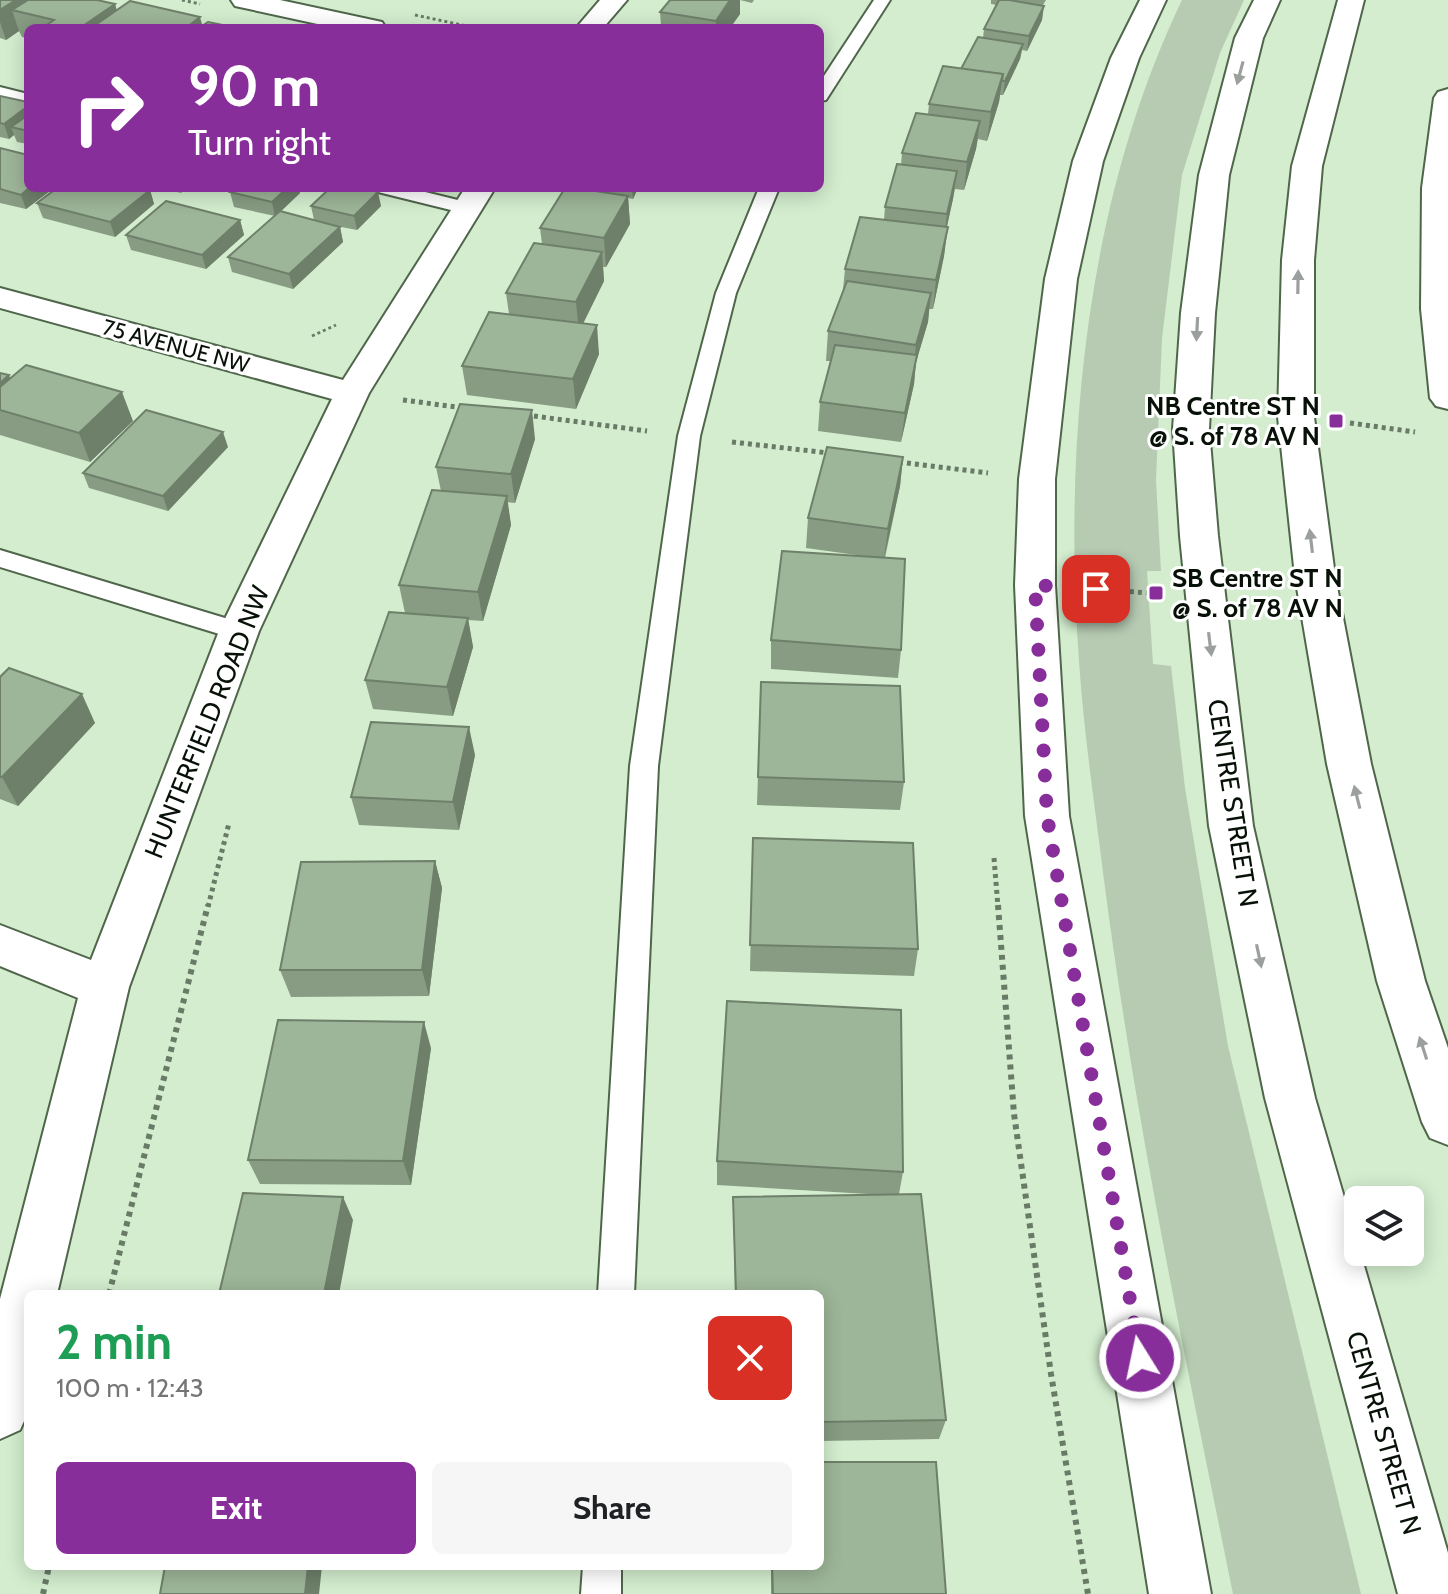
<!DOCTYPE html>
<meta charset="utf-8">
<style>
:root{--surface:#fff;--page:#f6f6f6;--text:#202124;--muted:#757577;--accent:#882e9a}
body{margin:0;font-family:Cabin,sans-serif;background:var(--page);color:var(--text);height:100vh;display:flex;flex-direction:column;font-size:30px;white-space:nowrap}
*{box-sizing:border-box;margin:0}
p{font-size:26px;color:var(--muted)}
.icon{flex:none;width:44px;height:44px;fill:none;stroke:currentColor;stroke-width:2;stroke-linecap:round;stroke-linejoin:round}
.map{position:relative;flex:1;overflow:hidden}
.details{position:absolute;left:24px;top:1290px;width:800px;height:280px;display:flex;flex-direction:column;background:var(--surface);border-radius:12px;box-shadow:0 4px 20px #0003}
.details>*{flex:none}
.hud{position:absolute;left:24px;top:24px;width:800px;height:168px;border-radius:12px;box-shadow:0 4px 20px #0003;background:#882e9a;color:#fff;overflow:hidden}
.tools{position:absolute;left:1344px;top:1186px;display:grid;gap:16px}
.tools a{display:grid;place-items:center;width:80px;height:80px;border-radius:12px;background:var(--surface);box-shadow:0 4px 20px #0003;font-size:40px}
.pin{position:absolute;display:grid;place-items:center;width:68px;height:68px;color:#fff;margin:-34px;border-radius:16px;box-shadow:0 4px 12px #0006}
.me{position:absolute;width:88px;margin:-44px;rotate:350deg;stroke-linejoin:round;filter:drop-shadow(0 0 6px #0008)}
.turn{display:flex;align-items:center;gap:28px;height:168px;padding:0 32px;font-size:36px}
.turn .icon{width:104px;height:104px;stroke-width:2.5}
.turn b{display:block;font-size:56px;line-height:68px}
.round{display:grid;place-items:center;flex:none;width:84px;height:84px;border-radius:12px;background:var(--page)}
.summary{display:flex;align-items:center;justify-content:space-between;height:136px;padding:0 32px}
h1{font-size:48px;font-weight:700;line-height:60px;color:#1e9e55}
.primary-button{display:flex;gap:16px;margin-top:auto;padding:16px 32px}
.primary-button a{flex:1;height:92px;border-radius:12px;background:var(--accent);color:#fff;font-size:32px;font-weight:700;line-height:92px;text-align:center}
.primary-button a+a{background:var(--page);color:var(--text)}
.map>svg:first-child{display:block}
.green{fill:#b7cbb3}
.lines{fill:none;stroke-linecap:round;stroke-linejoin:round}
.lane-casing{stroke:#4f664b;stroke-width:4}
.street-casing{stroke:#4f664b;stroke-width:4}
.secondary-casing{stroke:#4f664b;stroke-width:4}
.path-far2{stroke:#697a66;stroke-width:3;stroke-dasharray:3 3;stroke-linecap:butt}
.path-far1{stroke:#697a66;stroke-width:5;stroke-dasharray:4 4;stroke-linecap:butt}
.path{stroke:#697a66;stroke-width:6;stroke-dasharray:5 5;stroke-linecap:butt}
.lane{fill:#fff;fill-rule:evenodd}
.street{fill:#fff;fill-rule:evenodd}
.secondary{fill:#fff;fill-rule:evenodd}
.wall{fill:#879c83}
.shaded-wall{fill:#6e7f6a}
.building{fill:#9db598;stroke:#6e7f6a;stroke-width:2}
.oneway{fill:#9ca09c}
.route{stroke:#882e9a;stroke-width:14;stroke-dasharray:0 25.2}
.poi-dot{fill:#882e9a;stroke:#fff;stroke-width:3}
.labels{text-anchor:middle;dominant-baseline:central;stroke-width:6;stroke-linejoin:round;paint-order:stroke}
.far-street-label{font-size:22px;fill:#081107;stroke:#fff}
.poi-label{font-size:26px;font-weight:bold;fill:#081107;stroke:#fff;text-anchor:end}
.street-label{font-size:26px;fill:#081107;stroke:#fff}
</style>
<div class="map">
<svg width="1448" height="1594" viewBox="0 0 1448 1594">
<rect width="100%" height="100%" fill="#d3edce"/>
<path class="green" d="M1182 0H1244L1220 53 1182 175 1162 338 1156 480 1161 571H1147L1153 664 1171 666 1185 788 1228 1046 1361 1594H1233C1185 1357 1135 1120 1104 880 1095 807 1084 735 1079 661 1063 442 1086 200 1182 0Z"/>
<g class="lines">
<defs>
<g id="lane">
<polygon points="874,0 890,0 826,100 820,101 820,82"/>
<polygon points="0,87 28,94 28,104 0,97"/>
<polygon points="375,188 409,188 474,204 477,208 467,214 378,192"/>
<polygon points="759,188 779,188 736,293 700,436 658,766 634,1294 598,1294 630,766 678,436 716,293"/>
<polygon points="0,550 248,625 252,631 248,637 239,640 0,567"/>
<polygon points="583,1566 621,1566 621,1594 581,1594"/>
</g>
<g id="street">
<polygon points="231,0 280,0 382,22 386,28 336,28 235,6"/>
<polygon points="600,0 627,0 603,28 576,28"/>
<polygon points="1140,0 1166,0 1139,58 1103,161 1077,279 1055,479 1055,585 1069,816 1211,1594 1149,1594 1025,816 1015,585 1019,479 1045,279 1073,161 1111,58"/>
<polygon points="1448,89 1448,409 1436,406 1430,398 1421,309 1422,188 1434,98 1438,92"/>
<polygon points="465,188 495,188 369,393 259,631 129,987 57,1294 28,1294 28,1412 20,1430 0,1439 0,1299 78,998 0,966 0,925 91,960 219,631 332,399 0,308 0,288 343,380"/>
</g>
<g id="secondary">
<polygon points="1254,0 1280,0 1263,38 1229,175 1215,313 1209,429 1218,536 1253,826 1315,1098 1448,1553 1448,1594 1398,1594 1265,1098 1209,826 1180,536 1173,429 1181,313 1199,175 1235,38"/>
<polygon points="1338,0 1364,0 1322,166 1314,260 1314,417 1335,576 1371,764 1425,981 1448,1048 1448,1145 1430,1138 1422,1122 1377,981 1327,764 1295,576 1278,417 1282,260 1292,166"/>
</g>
</defs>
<use href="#lane" class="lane-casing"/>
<use href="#street" class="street-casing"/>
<use href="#secondary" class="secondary-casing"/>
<g class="path-far2">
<polyline points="182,0 200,4"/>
<polyline points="415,15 476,28"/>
<polyline points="312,336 336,325"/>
</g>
<g class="path-far1">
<polyline points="403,400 464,408"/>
<polyline points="526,415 647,431"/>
<polyline points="1350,423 1415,432"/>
<polyline points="732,442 829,453"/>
<polyline points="899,462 988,473"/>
<polyline points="1090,589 1151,593"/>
<polyline points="994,858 998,907"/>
<polyline points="208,907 229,823"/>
</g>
<g class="path">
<polyline points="998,905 1014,1114 1051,1374 1088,1594"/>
<polyline points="109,1294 208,905"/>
<polyline points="43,1594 49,1566"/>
</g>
<use href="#lane" class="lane"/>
<use href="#street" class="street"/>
<use href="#secondary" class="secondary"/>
</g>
<g class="wall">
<polygon points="0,0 115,4 116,10 202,26 237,28 28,28 28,39 22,37 19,31 6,40 0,38"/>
<polygon points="670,0 754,0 752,3 740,0 740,14 730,28 652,28 661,26 660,12"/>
<polygon points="991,0 1046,0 1043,5 1042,20 1027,51 1022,50 1020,59 1003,95 1000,95 999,102 987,141 978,139 976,149 964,190 955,189 947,227 944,256 933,309 929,309 928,322 916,362 914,384 901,442 818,431 820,402 831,361 826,361 828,331 843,290 845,269 884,220 885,207 901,165 902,153 928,114 929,104 961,69 983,38 984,29 997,5 991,4"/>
<polygon points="0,96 28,102 28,144 17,142 14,135 9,139 0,137"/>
<polygon points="0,148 28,188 54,188 26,209 0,203"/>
<polygon points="162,188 187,188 181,193"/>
<polygon points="565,188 638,188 633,199 628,198 630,224 606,267 603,267 604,281 583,323 599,354 576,409 467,395 462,366 509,314 506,293 542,244 540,228"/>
<polygon points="150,190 154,204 115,237 43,218 37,203"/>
<polygon points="230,192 300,193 281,211 314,220 311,206 381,206 357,230 336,226 340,227 343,242 293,289 232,272 228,257 275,216 234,207"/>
<polygon points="240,220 244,235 206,269 131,250 126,235"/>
<polygon points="0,373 10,379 133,421 90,462 0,435"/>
<polygon points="535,439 515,503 507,502 511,525 483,621 468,620 473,647 453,716 373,709 365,680 405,613 399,585 441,491 436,467"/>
<polygon points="228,447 168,511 89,488 83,473"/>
<polygon points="903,457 900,486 885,558 901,650 898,678 771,669 771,640 878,558 806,548 808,518"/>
<polygon points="0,677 95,723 18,806 0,799"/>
<polygon points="761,682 904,782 900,810 757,805"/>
<polygon points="475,755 459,830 359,825 351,797"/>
<polygon points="753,838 918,949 914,976 750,971"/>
<polygon points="435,861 442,888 429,996 291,997 280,970"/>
<polygon points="431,1048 411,1185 260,1184 248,1160"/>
<polygon points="717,1161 903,1172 899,1194 946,1420 939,1439 820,1441 820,1294 735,1294 733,1197 885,1195 717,1185"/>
<polygon points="771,1566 820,1566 946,1594 771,1594"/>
</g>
<g class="shaded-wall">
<polygon points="16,0 44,0 12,10 19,31 6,40 0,22 0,10"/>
<polygon points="730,0 740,0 740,14 730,28 716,28 716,21"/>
<polygon points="115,4 122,28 80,28"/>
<polygon points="1044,6 1042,20 1027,51 1029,36"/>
<polygon points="200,17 203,28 186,28"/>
<polygon points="1023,44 1020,59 1003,95 1005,81"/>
<polygon points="1003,74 999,102 987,141 991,112"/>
<polygon points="28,106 28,125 11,127 14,135 9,139 4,124"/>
<polygon points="980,121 976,149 964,190 967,162"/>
<polygon points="957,171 953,199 943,243 947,214"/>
<polygon points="29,188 54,188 26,209 21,195"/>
<polygon points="287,188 299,188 300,193 275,217 272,202"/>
<polygon points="632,188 638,188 633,199"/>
<polygon points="150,190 154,204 115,237 110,222"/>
<polygon points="378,192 381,206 357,230 354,216"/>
<polygon points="628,196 630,224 606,267 604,238"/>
<polygon points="240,220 244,235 206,269 202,255"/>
<polygon points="340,227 343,242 293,289 289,274"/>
<polygon points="948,227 944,256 933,309 936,280"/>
<polygon points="602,252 604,281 579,332 576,302"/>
<polygon points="931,293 928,322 916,362 914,384 901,442 905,413 913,374 916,345"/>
<polygon points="597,325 599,354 576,409 573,379"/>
<polygon points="9,375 15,391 0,403 0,383"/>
<polygon points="122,392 133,421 90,462 79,433"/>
<polygon points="532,410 535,439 515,503 511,474"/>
<polygon points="223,432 228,447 168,511 163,496"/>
<polygon points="903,457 900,486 884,558 888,529"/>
<polygon points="507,496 511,525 483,621 478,592"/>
<polygon points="468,618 473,647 453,716 447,687"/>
<polygon points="82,694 95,723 18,806 2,777"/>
<polygon points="469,727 475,755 459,830 453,802"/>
<polygon points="435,861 442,888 429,996 422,970"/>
<polygon points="424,1022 431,1048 411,1185 403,1161"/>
<polygon points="343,1197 353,1220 339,1294 324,1294"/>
<polygon points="308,1566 322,1566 319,1594 305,1594"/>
</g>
<g class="building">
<polygon points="0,0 16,0 0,10"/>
<polygon points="28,0 97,0 115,4 80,28 42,28 54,20 12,10"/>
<polygon points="670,0 730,0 716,21 660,12"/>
<polygon points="999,0 1009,0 1044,6 1029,36 984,29"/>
<polygon points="130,1 200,17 186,28 91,28"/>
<polygon points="208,22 237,28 199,28"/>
<polygon points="655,25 673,28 652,28"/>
<polygon points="978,37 1023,44 1005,81 1002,81 1003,74 961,69"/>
<polygon points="943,66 1003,74 991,112 929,104"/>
<polygon points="0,96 28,102 28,106 4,124 0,123"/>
<polygon points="916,113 980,121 967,162 902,153"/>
<polygon points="28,115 28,131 11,127"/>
<polygon points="0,148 28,155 28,188 29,188 21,195 0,189"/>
<polygon points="897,164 957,171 947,214 885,207"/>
<polygon points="57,188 144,188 150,190 110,222 37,203"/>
<polygon points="235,188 287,188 272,202 230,192"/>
<polygon points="330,188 362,188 378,192 354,216 311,206"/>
<polygon points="565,188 576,188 628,196 604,238 540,228"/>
<polygon points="166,201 240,220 202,255 126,235"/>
<polygon points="280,211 340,227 289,274 228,257"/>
<polygon points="860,217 948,227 936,280 845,269"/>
<polygon points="534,243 602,252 576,302 506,293"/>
<polygon points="847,281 931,293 916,345 828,331"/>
<polygon points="489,312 597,325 573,379 462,366"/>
<polygon points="835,345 917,355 905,413 820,402"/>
<polygon points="26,365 122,392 79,433 0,410 0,387"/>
<polygon points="0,373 9,375 0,383"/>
<polygon points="460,404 532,410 511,474 436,467"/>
<polygon points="146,410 223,432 163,496 83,473"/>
<polygon points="827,447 903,457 888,529 808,518"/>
<polygon points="432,490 507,496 478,592 399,585"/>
<polygon points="782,551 905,559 901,650 771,640"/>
<polygon points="389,612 468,618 447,687 365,680"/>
<polygon points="9,668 82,694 2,777 0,777 0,677"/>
<polygon points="761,682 900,686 904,782 758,777"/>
<polygon points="371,722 469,727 453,802 351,797"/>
<polygon points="753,838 913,843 918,949 750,945"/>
<polygon points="435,861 422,970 280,970 301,862"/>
<polygon points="727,1001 901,1010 903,1172 717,1161"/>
<polygon points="278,1020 424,1022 403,1161 248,1160"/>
<polygon points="243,1193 343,1197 324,1294 219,1294"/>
<polygon points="921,1194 946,1420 820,1422 820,1294 736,1294 733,1197"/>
<polygon points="820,1462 936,1462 946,1594 773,1594 772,1566 820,1566"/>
<polygon points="165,1566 308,1566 305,1594 160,1594"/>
</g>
<defs><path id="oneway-solid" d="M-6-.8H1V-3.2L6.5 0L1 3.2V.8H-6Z" transform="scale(2)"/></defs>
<g class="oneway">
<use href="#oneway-solid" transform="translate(1240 73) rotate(105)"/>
<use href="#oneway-solid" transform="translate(1298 282) rotate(-89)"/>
<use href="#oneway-solid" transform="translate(1197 329) rotate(93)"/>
<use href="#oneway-solid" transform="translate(1311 541) rotate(-97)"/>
<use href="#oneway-solid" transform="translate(1210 644) rotate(83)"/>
<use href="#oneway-solid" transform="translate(1357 797) rotate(-104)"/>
<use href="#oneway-solid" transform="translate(1259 956) rotate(78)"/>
<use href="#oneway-solid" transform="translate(1423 1048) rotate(-108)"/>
</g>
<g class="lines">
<polyline class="route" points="1096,589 1035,585 1047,816 1140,1358"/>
</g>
<g class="poi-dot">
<rect x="1328" y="413" width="16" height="16" rx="4"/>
<rect x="1148" y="585" width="16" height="16" rx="4"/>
</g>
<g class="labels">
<g class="far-street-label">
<text transform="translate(176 346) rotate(15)">75 AVENUE NW</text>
</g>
<g class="poi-label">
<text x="1320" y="406">NB Centre ST N<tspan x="1320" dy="30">@ S. of 78 AV N</tspan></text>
<text x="1172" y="578" text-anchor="start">SB Centre ST N<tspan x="1172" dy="30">@ S. of 78 AV N</tspan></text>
</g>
<g class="street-label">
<text transform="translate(207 722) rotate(-68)">HUNTERFIELD ROAD NW</text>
<text transform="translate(1233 803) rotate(81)">CENTRE STREET N</text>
<text transform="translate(1384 1433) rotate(74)">CENTRE STREET N</text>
</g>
</g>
</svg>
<div class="tools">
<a><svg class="icon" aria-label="layers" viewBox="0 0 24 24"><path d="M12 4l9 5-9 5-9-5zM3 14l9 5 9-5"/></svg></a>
</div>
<div class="pin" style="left:1096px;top:589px;background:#d93025"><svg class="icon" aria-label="arrive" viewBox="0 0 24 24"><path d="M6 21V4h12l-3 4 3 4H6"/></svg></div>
<svg class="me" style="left:1140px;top:1358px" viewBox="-20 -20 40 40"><circle r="17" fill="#882e9a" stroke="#fff" stroke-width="3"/><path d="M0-11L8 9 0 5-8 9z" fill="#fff"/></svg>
<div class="hud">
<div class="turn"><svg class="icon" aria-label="right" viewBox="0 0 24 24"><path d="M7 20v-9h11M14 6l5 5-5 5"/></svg><div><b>90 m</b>Turn right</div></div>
</div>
<section class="details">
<div class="summary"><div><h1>2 min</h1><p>100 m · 12:43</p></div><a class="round" style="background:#d93025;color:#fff"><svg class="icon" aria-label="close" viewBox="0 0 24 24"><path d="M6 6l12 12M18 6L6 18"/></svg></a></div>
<div class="primary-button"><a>Exit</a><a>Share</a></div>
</section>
</div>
